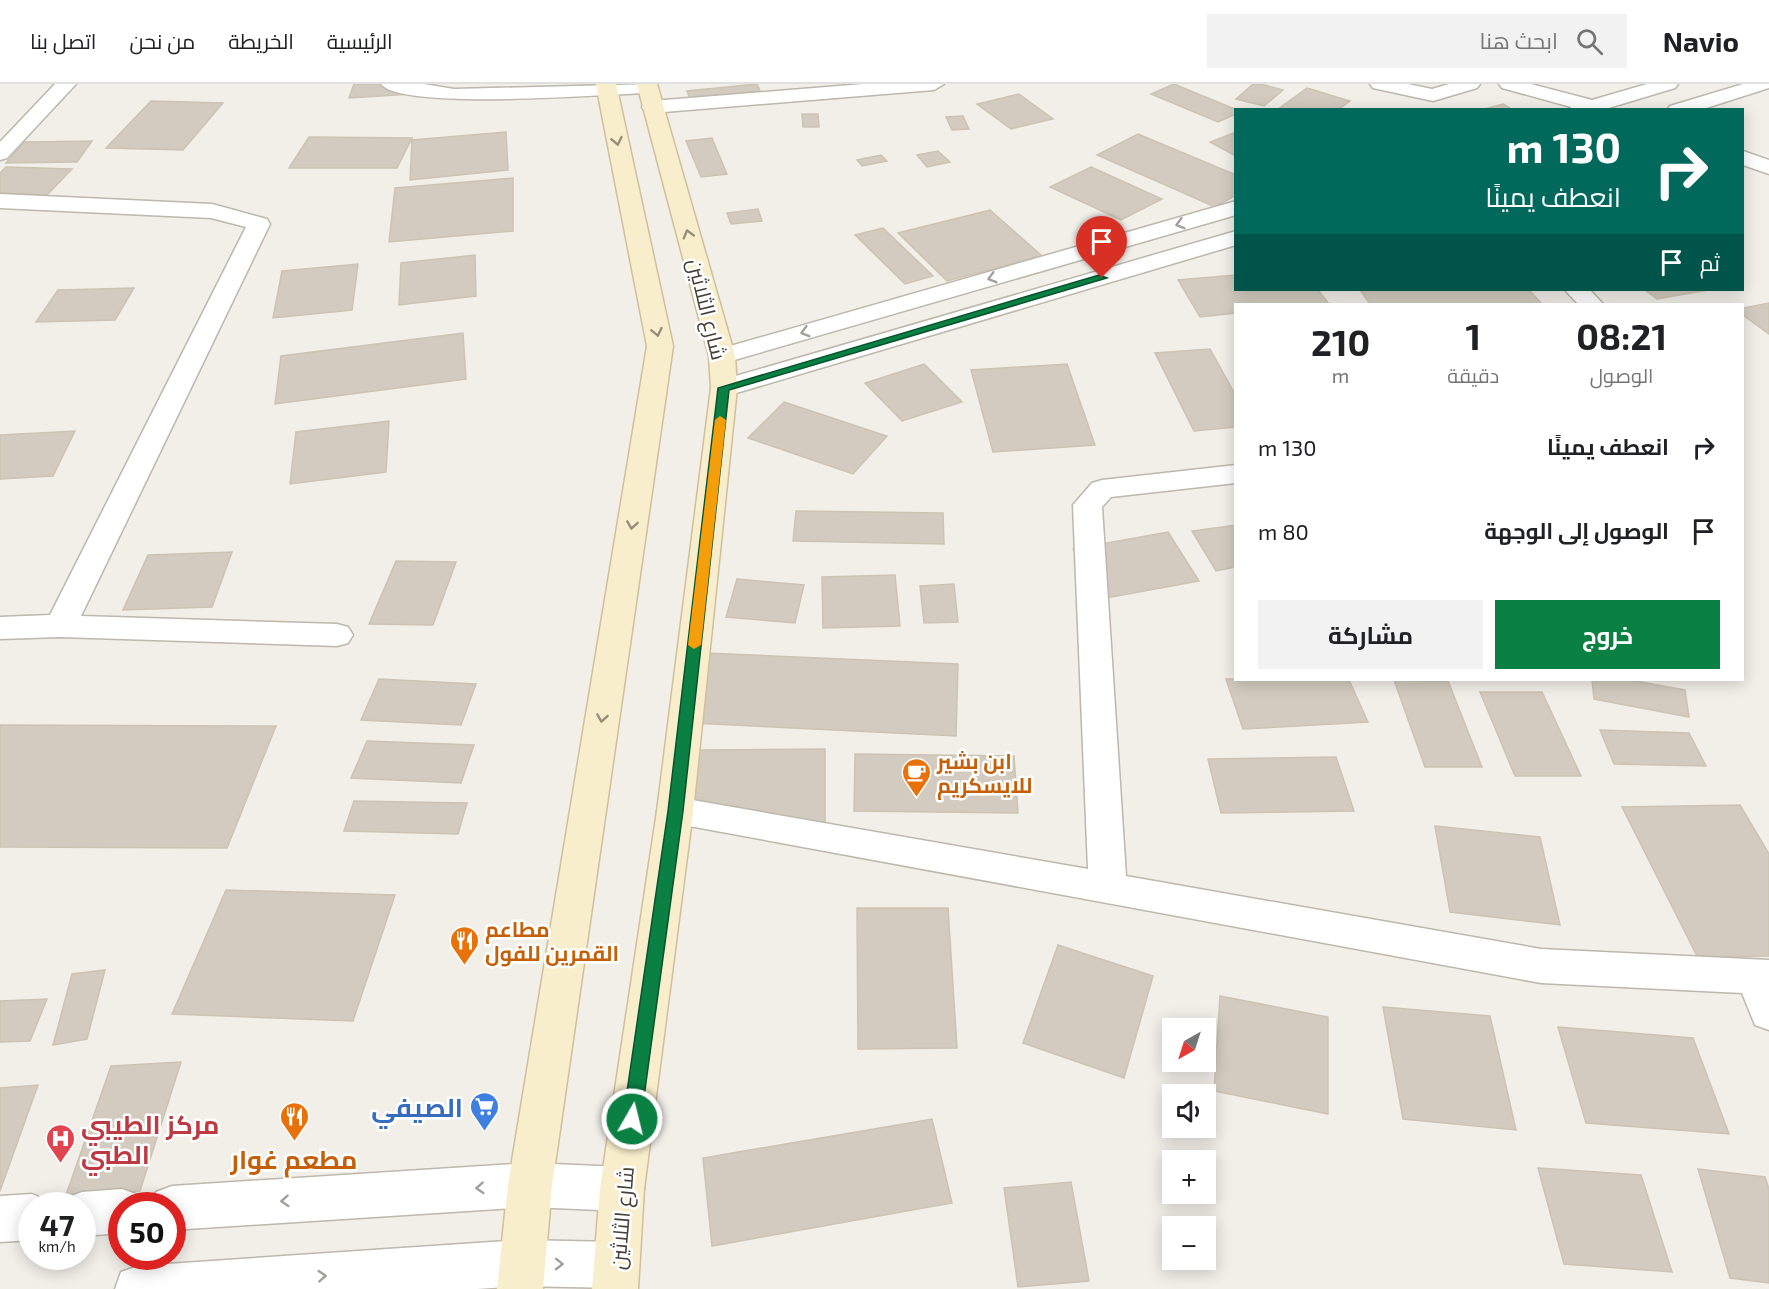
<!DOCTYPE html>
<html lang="ar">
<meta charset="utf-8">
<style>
:root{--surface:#fff;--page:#f2f2f2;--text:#202124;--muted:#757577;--line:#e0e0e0;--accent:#0b8043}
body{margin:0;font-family:"Exo 2",Cairo,sans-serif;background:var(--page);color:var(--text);direction:rtl;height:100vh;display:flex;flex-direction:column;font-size:22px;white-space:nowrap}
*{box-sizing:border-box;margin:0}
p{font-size:20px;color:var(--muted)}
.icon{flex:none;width:33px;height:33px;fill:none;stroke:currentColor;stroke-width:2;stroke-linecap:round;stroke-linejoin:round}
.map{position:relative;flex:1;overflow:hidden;direction:ltr}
.side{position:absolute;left:1234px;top:219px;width:510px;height:378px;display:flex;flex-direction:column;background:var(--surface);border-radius:0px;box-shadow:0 3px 15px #0003;direction:rtl}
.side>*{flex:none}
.banner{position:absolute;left:1234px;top:24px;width:510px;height:183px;border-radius:0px;box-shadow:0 3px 15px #0003;direction:rtl;background:#00695c;color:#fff;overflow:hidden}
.needle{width:39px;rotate:219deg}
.buttons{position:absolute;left:1162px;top:934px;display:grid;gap:12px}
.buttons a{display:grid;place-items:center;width:54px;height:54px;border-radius:0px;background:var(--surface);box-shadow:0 3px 15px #0003;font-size:30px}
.speed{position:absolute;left:18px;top:1108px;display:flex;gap:12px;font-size:30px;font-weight:700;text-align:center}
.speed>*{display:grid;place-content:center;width:78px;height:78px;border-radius:50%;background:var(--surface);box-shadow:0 3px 15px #0003;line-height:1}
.speed small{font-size:15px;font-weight:400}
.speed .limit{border:9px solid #d22;background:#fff;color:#111}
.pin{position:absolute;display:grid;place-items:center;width:51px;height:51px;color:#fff;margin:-62px -26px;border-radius:50% 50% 50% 0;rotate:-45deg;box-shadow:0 0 6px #0007}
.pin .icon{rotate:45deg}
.me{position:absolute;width:66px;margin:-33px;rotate:8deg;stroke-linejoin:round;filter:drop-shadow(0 0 4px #0008)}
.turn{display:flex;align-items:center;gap:21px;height:126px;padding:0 24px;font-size:27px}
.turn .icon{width:78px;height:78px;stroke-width:2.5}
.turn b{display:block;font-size:42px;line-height:51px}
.then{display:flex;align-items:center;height:57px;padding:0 24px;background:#0003;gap:12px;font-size:22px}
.eta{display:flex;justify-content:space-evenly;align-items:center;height:102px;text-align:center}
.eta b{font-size:36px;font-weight:700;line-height:42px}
.cta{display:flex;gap:12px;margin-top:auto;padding:12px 24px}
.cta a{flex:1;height:69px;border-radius:0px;background:var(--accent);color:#fff;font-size:24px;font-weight:700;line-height:69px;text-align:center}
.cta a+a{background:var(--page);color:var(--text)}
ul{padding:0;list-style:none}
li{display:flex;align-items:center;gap:18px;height:84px;padding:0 24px}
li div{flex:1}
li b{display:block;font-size:22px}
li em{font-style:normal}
header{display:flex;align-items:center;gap:36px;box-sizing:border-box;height:84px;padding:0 30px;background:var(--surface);border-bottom:2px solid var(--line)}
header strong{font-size:28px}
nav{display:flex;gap:33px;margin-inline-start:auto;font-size:21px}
.search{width:420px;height:54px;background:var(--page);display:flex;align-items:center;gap:15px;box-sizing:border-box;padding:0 21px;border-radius:0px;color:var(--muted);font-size:22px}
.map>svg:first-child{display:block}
.building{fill:#d3cbbf;stroke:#cdc3b3;stroke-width:1.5}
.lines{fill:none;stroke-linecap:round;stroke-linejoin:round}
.minor-casing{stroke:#bdb7ac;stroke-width:3}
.tertiary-casing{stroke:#bdb7ac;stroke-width:3}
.secondary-casing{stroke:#cdc09d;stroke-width:3}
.minor{fill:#fff;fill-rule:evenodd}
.tertiary{fill:#fff;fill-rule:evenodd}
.secondary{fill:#f9eecc;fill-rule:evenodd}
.oneway{stroke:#968e7b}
.oneway2{stroke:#a2a09c}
.route{fill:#0b8043;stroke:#07532c;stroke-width:1.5}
.slow{fill:#f59e0b}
.labels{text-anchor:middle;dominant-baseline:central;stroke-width:5;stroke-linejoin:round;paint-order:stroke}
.street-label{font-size:21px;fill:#454038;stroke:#fff}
.food-label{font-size:21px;font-weight:bold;fill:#c56008;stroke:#fff;text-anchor:start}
.near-shop-label{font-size:26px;font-weight:bold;fill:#366cbe;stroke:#fff;text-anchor:end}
.near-health-label{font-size:26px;font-weight:bold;fill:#be3a42;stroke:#fff;text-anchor:start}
.near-food-label{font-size:26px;font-weight:bold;fill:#c56008;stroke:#fff}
</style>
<header>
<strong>Navio</strong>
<div class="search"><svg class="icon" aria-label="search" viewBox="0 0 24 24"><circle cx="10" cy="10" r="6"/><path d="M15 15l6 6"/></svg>ابحث هنا</div>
<nav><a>الرئيسية</a><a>الخريطة</a><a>من نحن</a><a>اتصل بنا</a></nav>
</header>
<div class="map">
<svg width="1769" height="1205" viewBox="0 0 1769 1205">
<rect width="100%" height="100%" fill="#f2efe9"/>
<g class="building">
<polygon points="354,0 414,0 412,10 349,14"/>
<polygon points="757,0 761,9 691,17 687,7"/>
<polygon points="1174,0 1237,26 1236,30 1218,38 1151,10"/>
<polygon points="1253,0 1261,0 1283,6 1264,22 1236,15"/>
<polygon points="1307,4 1350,17 1338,26 1277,26"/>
<polygon points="1019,10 1053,35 1011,45 977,20"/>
<polygon points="151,17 223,19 183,66 106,64"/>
<polygon points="1503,20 1513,26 1481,26"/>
<polygon points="802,30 818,30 819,43 803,43"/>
<polygon points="963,32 969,45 952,46 946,33"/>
<polygon points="506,48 508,86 410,96 412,56"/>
<polygon points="1236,48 1236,72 1210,58"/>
<polygon points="1138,50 1236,91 1236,111 1215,123 1097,71"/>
<polygon points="309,53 412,54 397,84 289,84"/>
<polygon points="712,54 727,90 701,93 686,57"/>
<polygon points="92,57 77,78 6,79 24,58"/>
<polygon points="938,67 950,78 927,83 917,71"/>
<polygon points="881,71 887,77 862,82 857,76"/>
<polygon points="6,83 72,85 47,111 0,109 0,89"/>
<polygon points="1091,83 1162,115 1121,136 1050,103"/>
<polygon points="513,94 513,147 389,158 395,104"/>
<polygon points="758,125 762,137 731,140 727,129"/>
<polygon points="990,126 1042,172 947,197 898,149"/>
<polygon points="883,144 933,192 905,200 855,151"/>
<polygon points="475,171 476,212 399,221 401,179"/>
<polygon points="358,180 352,226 273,234 282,187"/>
<polygon points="1236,191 1236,206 1318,206 1329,220 1236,220 1236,229 1200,233 1178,196"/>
<polygon points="134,204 115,236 36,238 58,206"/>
<polygon points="1360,206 1529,206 1542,220 1370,220"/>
<polygon points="1645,206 1708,206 1657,215"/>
<polygon points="1769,219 1769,250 1743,231 1743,224"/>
<polygon points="463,249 466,295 275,320 281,272"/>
<polygon points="1210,265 1236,312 1236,343 1194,347 1155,269"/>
<polygon points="924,280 962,318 902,337 865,299"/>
<polygon points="1067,280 1095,361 993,368 971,286"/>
<polygon points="784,318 887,352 853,390 748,354"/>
<polygon points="389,337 386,388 290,400 296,348"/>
<polygon points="75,347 53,392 0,395 0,351"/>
<polygon points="796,427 943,429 944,460 793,457"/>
<polygon points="1236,441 1236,483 1216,487 1192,447"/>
<polygon points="1168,448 1199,497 1101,515 1073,465"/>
<polygon points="232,468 212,523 123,526 148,471"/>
<polygon points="396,477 456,478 433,541 369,540"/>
<polygon points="895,491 900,542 823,544 822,493"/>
<polygon points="737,495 804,501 795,539 726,533"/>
<polygon points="954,500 958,538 924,539 920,502"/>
<polygon points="706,569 958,580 956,652 692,639"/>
<polygon points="379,595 476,600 461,641 361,636"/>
<polygon points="1226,595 1349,596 1368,638 1243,645"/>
<polygon points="1394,596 1448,597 1482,683 1425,683"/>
<polygon points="1592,596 1630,596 1685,606 1689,633 1594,615"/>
<polygon points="1480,608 1542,608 1581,692 1515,692"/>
<polygon points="0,641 276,642 227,764 0,763"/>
<polygon points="1600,646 1689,649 1706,682 1614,680"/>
<polygon points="367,657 474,661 461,699 351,694"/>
<polygon points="825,665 825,738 690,740 698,666"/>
<polygon points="855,670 1014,672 1018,729 854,727"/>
<polygon points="1336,673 1354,727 1221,729 1208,675"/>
<polygon points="354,717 467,719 458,750 344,747"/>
<polygon points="1740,721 1769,770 1769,872 1698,874 1622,723"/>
<polygon points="1435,742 1540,753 1560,841 1450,828"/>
<polygon points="226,806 395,811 353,937 172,930"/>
<polygon points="857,824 948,824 957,964 858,965"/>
<polygon points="1058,861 1153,892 1124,994 1023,959"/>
<polygon points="105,886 87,955 53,961 72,890"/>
<polygon points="1220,912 1328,933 1328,1030 1214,1007"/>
<polygon points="47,915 30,957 0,958 0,917"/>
<polygon points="1383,923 1490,932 1516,1046 1403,1035"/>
<polygon points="1558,943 1693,954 1729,1050 1586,1039"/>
<polygon points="181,978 140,1107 66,1111 111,982"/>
<polygon points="38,1001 0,1107 0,1004"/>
<polygon points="932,1035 952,1119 712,1162 703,1074"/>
<polygon points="1538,1084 1641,1091 1672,1188 1564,1180"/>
<polygon points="1698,1085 1765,1093 1769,1105 1769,1199 1730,1194"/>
<polygon points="1071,1098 1089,1197 1018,1203 1004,1104"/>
</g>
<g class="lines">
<defs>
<g id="minor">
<polygon points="55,0 76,0 7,74 0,76 0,58"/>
<path d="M381 0H424L454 5 655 0 657 3 647 9C608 10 400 27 381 0Z"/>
<polygon points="863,0 944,0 934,6 652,29 645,27 642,23 645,19 652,17"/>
<polygon points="1370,0 1408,0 1432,5 1449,0 1480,0 1477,4 1433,17 1373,4"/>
<polygon points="1499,0 1531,0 1592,16 1647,0 1678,0 1675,4 1602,26 1569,26 1571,23 1502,4"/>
<polygon points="1743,0 1769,0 1769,4 1700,26 1667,26 1670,22"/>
<polygon points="1743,67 1769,76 1769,90 1743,81"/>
<polygon points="0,110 212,120 267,135 270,140 81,532 337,540 348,543 353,551 348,559 337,562 60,553 0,555 0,533 50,531 246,143 211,134 0,124"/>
<polygon points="1236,117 1236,131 731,277 722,280 713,277 709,272 713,267"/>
<polygon points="1236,147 1236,161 733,310 724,312 715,310 711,304 715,298"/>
<polygon points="1565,206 1590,206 1603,220 1578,220"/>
<polygon points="1236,381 1236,399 1111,413 1102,423 1126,792 1541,865 1769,876 1769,946 1755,941 1742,909 1541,899 662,737 657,727 662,717 675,713 1088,785 1073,421 1092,399 1102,396"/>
</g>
<g id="tertiary">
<polygon points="530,1079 622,1083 638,1090 644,1105 638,1120 622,1127 530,1123 172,1146 172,1122 150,1122 156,1108 172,1102"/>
<polygon points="122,1105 138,1111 142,1122 122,1122 122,1149 82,1152 82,1122 63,1122 66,1114 82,1108"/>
<polygon points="32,1110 48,1117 50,1122 32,1122 32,1156 0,1158 0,1112"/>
<polygon points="520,1156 616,1158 632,1165 639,1181 632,1197 616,1204 520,1202 477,1205 115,1205 121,1188 138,1182"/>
</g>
<g id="secondary">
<polygon points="596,0 616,0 673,262 552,1101 543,1205 497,1205 508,1101 647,262"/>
<polygon points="637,0 657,0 735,272 737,304 693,727 644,1105 638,1205 592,1205 600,1105 657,727 711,304 709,272"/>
</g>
</defs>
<use href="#minor" class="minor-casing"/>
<use href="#tertiary" class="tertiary-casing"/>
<use href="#secondary" class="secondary-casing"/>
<use href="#minor" class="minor"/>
<use href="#tertiary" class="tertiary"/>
<use href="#secondary" class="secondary"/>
</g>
<defs><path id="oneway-chevron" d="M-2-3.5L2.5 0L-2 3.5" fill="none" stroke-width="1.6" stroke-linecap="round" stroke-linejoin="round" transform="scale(1.5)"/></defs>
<g class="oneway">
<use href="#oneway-chevron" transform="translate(617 57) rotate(78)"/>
<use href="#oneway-chevron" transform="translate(688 150) rotate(-106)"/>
<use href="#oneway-chevron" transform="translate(657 248) rotate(78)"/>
<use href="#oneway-chevron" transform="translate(632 441) rotate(99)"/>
<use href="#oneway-chevron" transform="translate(602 634) rotate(99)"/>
</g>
<g class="oneway2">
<use href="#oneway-chevron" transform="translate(1180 140) rotate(164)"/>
<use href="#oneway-chevron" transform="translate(992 194) rotate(164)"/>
<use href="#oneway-chevron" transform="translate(805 248) rotate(164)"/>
<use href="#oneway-chevron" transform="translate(480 1104) rotate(176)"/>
<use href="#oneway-chevron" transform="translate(285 1117) rotate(176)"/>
<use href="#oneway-chevron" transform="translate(559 1180) rotate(1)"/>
<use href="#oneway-chevron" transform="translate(322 1192) rotate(-4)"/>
</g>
<polygon class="route" points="1099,191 1107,194 729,306 683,727 641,1035 639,1040 632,1043 626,1040 623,1035 668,727 718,304"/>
<polygon class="slow" points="720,332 726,336 701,561 694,565 688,561 715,336"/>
<defs>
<symbol id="cafe-pin" viewBox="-11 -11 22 30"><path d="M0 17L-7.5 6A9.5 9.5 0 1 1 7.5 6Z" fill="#e8710a" stroke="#fff"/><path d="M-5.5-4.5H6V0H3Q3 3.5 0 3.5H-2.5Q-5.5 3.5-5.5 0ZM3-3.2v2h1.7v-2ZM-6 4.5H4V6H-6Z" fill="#fff"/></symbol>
<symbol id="restaurant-pin" viewBox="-11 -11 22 30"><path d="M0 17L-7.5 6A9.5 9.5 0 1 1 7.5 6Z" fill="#e8710a" stroke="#fff"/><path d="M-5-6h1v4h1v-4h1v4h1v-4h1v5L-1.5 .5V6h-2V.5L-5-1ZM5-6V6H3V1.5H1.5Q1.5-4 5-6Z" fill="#fff"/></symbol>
<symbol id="supermarket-pin" viewBox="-11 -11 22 30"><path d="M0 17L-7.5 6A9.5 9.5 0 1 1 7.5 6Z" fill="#3f7fe0" stroke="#fff"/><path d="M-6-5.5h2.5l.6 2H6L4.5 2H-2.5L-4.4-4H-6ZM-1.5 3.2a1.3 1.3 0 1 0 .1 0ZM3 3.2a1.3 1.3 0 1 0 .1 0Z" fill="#fff"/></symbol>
<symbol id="hospital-pin" viewBox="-11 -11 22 30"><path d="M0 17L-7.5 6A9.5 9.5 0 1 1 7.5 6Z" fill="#e0444e" stroke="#fff"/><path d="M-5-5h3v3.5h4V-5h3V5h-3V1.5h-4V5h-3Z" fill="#fff"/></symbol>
</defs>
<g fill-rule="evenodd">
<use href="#cafe-pin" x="900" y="672" width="33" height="45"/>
<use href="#restaurant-pin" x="448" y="840" width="33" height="45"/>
<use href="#supermarket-pin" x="468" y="1006" width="33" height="45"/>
<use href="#restaurant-pin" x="278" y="1016" width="33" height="45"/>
<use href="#hospital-pin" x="44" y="1038" width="33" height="45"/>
</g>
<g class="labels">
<g class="street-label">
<text transform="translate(708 225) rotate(76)">شارع الثلاثين</text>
<text transform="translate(621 1134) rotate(-85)">شارع الثلاثين</text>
</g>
<g class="food-label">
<text x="937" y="676">ابن بشير<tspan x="937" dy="24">للايسكريم</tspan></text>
<text x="485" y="844">مطاعم<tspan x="485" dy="24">القمرين للفول</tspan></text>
</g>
<g class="near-shop-label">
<text x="463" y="1022">الصيفي</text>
</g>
<g class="near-health-label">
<text x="81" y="1039">مركز الطيبي<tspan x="81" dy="30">الطبي</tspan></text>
</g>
<g class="near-food-label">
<text x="294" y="1074">مطعم غوار</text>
</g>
</g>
</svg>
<div class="buttons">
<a><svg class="needle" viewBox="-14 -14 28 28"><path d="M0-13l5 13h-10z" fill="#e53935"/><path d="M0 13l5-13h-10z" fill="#757577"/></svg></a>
<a><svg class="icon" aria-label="sound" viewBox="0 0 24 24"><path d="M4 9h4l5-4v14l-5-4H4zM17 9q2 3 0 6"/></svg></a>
<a>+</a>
<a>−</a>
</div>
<div class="speed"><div>47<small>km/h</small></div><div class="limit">50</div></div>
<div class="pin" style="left:1102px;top:194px;background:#d93025"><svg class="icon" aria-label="arrive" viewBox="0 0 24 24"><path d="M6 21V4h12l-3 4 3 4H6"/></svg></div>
<svg class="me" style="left:632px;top:1035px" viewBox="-20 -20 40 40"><circle r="17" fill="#0b8043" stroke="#fff" stroke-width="3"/><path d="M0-11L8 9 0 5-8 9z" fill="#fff"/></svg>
<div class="banner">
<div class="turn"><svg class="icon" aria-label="right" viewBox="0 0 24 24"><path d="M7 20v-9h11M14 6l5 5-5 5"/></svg><div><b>130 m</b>انعطف يمينًا</div></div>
<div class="then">ثم<svg class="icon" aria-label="arrive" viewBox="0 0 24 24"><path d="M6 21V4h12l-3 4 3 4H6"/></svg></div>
</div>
<section class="side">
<div class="eta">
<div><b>08:21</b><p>الوصول</p></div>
<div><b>1</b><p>دقيقة</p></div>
<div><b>210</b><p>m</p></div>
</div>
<ul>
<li><svg class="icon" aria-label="right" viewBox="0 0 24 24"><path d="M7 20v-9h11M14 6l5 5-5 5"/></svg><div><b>انعطف يمينًا</b></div><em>130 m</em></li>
<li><svg class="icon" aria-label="arrive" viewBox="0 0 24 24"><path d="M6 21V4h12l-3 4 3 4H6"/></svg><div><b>الوصول إلى الوجهة</b></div><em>80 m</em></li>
</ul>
<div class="cta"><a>خروج</a><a>مشاركة</a></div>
</section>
</div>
